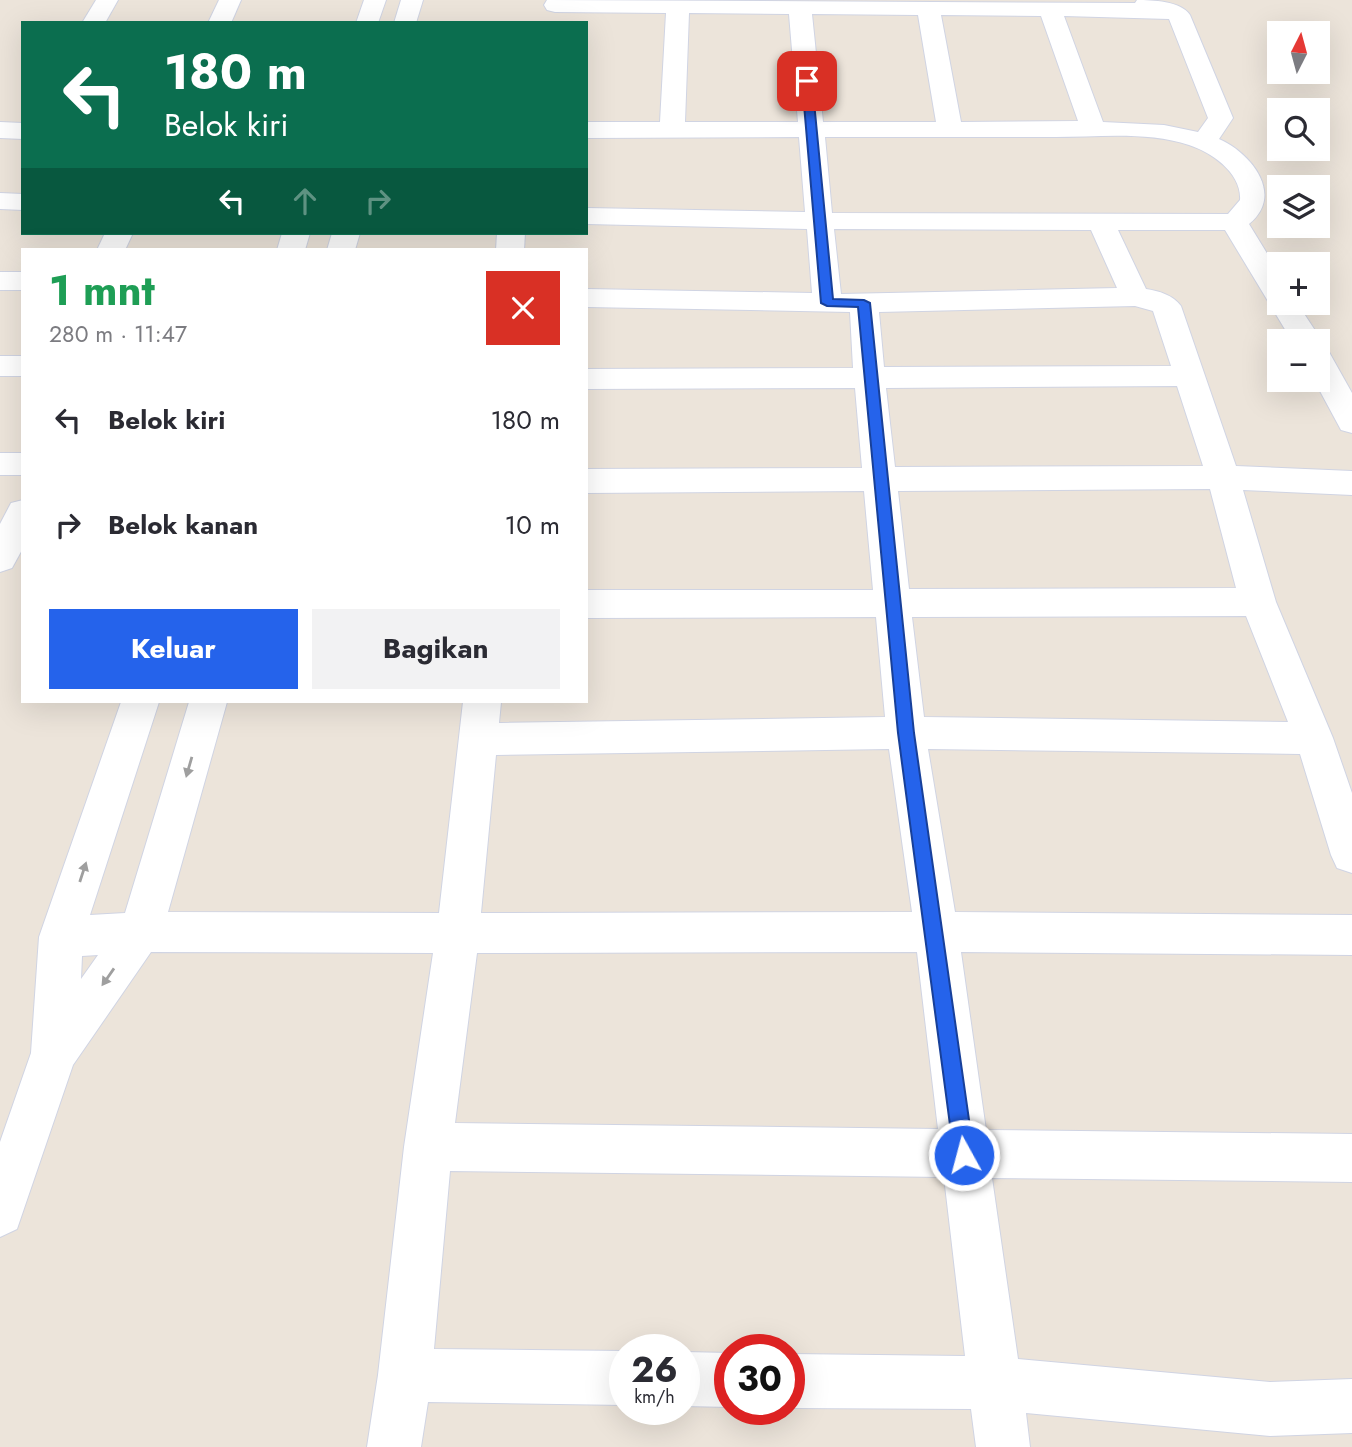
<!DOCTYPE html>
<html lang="id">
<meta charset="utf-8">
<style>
:root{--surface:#fff;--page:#f2f2f3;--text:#2b2b33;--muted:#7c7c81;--accent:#2563eb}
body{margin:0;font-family:Jost,sans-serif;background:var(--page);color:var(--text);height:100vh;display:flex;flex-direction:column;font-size:26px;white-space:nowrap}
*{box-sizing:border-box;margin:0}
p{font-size:23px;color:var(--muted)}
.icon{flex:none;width:38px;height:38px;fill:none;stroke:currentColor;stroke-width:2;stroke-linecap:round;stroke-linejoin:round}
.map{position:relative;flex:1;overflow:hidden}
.details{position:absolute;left:21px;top:248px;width:567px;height:455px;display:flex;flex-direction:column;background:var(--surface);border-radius:0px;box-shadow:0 7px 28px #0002}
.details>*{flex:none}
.guide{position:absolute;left:21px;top:21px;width:567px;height:214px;border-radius:0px;box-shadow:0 7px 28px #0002;background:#0b6e4f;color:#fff;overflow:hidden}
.needle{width:46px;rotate:6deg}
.fabs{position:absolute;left:1267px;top:21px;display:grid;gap:14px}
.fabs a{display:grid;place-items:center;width:63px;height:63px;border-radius:0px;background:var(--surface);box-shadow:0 7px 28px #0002;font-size:35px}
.speed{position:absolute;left:609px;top:1334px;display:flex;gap:14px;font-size:35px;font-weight:700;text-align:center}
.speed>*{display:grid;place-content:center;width:91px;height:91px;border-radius:50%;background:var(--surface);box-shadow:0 7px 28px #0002;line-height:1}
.speed small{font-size:18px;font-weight:400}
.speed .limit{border:10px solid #d22;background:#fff;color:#111}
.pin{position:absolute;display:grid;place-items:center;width:60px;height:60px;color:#fff;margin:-30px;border-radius:14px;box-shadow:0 4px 10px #0006}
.me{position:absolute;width:77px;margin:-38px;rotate:353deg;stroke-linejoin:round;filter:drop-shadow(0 0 5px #0008)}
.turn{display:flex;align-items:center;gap:24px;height:147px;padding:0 28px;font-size:32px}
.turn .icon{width:91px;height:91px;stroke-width:2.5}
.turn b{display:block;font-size:49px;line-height:60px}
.lanes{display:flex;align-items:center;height:66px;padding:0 28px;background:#0003;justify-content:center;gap:35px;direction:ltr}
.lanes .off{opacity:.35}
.round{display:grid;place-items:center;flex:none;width:74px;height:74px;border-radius:0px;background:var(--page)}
.head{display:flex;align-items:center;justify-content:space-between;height:119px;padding:0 28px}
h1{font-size:42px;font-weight:700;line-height:52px;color:#1e9e55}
.cta{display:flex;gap:14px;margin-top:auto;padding:14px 28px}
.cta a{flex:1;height:80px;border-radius:0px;background:var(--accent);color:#fff;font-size:28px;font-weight:700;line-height:80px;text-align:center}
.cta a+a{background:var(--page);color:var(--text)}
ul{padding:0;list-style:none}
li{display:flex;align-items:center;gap:21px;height:105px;padding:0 28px}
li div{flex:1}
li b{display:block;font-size:26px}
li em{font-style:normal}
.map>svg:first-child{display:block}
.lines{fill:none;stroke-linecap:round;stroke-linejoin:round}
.minor-casing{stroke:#d0d4e3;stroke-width:2}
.minor{fill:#fff;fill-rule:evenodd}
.oneway{fill:#9f9f9f}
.route{fill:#2563eb;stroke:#184099;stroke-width:2}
</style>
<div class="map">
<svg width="1352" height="1447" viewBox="0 0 1352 1447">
<rect width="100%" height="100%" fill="#ece4da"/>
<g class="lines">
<defs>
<g id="minor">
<polygon points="96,0 118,0 105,23 82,23"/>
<polygon points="219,0 241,0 231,23 208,23"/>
<polygon points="364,0 386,0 378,23 356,23"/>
<polygon points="401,0 423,0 416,23 394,23"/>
<path d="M547 0 1135 3 1137 0C1152 0 1181 1 1190 15L1233 118 1219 139C1251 153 1285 195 1249 224L1279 273V303H1297L1322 341 1318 347V341H1292L1225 230H1118L1146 289C1159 291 1173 295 1181 306L1236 466 1352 471V495L1243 490 1276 602 1333 738 1352 793V873L1337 868 1331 855 1300 754 928 749 955 912 1352 915V955L961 952 986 1130 1352 1134V1182L992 1178 1018 1359 1270 1382 1352 1379V1433L1270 1436 1026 1413 1030 1447H976L971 1409 789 1408V1354L965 1356 944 1177 450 1171 434 1349 625 1351V1405L428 1402 421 1447H367L378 1375 404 1147 433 953 151 952 73 1065 17 1229 0 1237V1142L31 1053 39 937 121 702H159L90 915 125 913 189 702H227L168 912 439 913 463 702H501L499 723 885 717 876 617 586 618V590H873L864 491 586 493V469L862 468 855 388 586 389V369L853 368 850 312 586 307V289L812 293 807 229 586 224V208L805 212 799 137 586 138V122H660L666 13 555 12 547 10 544 5ZM689 13 789 14 798 122H685ZM812 14 918 15 936 122H823ZM941 15 1041 16 1078 121 961 122ZM1064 16 1169 19 1208 118 1198 132 1164 125 1103 122ZM825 137C901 137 978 137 1055 137 1097 137 1148 131 1189 145 1211 152 1242 173 1240 200L1228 214 832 213ZM834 229 1091 230 1117 288 841 294ZM1135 306 1153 311 1171 366 884 367 879 312ZM1177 386 1203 466 895 467 886 388ZM1210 489 1236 588 909 589 898 491ZM1246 616 1288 722 924 717 912 617ZM889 749 912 912 481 913 496 755ZM917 952 938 1129 455 1123 477 953ZM98 955 81 979 82 956Z"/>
<polygon points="0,122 23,123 23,139 0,138"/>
<polygon points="0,193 23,194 23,210 0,209"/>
<polygon points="105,233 133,233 125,250 97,250"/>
<polygon points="282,233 310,233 305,250 277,250"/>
<polygon points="332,233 360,233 355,250 327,250"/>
<polygon points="497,233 525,233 524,250 496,250"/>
<rect x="0" y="272" width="23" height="18"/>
<polygon points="1318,349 1329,352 1352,393 1352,433 1341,430 1314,380 1318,380"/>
<rect x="0" y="356" width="23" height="20"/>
<rect x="0" y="453" width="23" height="22"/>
<polygon points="23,500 23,548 12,568 0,572 0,524 11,503"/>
<polygon points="684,1352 730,1353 730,1407 684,1406"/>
</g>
</defs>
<use href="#minor" class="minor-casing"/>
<use href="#minor" class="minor"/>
</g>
<defs><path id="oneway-solid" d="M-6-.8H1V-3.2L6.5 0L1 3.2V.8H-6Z" transform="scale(1.75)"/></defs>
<g class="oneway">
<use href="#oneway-solid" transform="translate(189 767) rotate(106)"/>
<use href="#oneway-solid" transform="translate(83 872) rotate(-72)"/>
<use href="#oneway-solid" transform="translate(108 977) rotate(125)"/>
</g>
<polygon class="route" points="807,78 812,81 833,299 864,300 870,303 914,733 974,1155 971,1162 964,1165 957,1162 954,1155 898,733 858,307 827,306 821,303 802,81"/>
</svg>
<div class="fabs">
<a><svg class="needle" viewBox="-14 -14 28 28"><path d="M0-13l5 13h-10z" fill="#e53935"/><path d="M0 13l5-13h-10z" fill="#7c7c81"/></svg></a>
<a><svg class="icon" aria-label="search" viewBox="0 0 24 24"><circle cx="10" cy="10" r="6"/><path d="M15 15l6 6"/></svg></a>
<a><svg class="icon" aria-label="layers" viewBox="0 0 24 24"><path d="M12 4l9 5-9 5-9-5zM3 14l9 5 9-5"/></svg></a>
<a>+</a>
<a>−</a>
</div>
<div class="speed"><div>26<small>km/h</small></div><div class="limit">30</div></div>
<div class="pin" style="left:807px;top:81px;background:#d93025"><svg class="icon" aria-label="arrive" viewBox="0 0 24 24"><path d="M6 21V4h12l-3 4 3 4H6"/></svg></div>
<svg class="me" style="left:964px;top:1155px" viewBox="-20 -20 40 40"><circle r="17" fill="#2563eb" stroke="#fff" stroke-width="3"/><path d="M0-11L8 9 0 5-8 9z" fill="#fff"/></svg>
<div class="guide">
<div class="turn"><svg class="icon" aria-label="left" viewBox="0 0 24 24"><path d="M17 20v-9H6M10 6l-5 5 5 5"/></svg><div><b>180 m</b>Belok kiri</div></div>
<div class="lanes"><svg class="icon" aria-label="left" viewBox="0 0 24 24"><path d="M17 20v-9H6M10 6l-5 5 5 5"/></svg><svg class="icon off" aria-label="ahead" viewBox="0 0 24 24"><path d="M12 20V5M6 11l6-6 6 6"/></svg><svg class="icon off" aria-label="right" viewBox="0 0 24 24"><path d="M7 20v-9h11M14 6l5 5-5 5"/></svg></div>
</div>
<section class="details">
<div class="head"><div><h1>1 mnt</h1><p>280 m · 11:47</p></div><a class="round" style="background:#d93025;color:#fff"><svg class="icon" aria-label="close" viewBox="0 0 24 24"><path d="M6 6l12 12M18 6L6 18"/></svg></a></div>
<ul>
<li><svg class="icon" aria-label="left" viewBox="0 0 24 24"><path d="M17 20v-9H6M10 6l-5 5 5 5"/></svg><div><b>Belok kiri</b></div><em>180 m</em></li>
<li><svg class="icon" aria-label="right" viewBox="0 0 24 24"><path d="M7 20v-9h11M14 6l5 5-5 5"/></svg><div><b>Belok kanan</b></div><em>10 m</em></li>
</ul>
<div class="cta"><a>Keluar</a><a>Bagikan</a></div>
</section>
</div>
